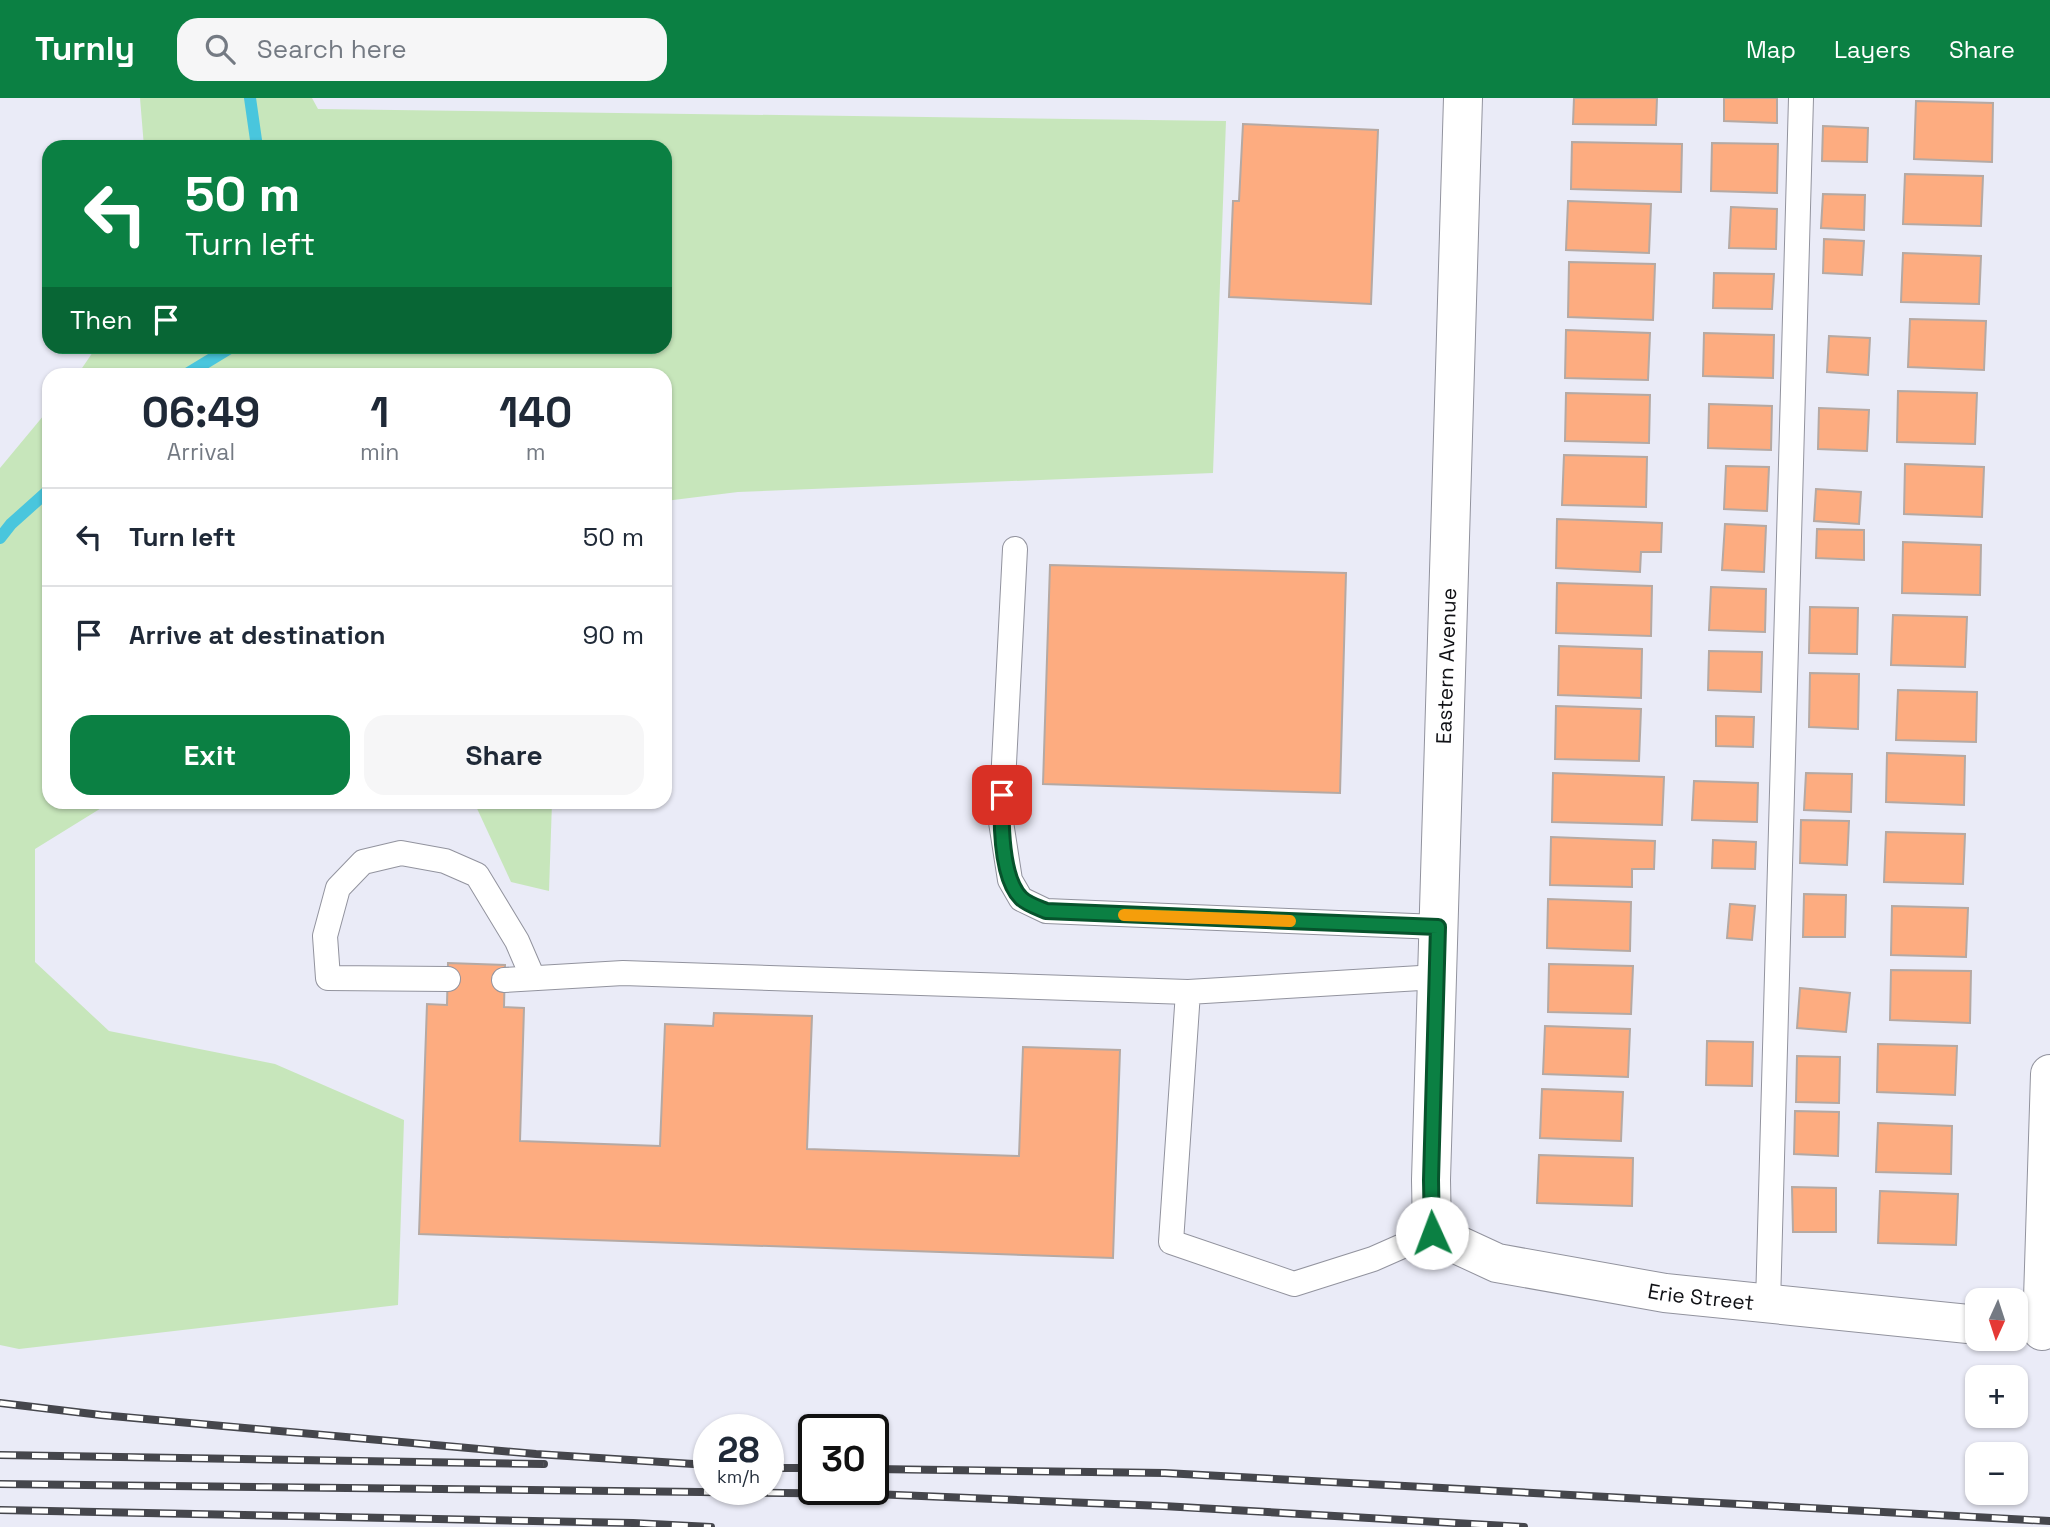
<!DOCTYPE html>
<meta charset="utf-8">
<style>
:root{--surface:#fff;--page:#f6f6f7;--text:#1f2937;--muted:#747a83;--line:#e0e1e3;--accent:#0b8043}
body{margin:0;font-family:"Space Grotesk",sans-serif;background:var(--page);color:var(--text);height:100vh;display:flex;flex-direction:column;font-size:26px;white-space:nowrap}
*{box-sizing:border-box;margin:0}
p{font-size:23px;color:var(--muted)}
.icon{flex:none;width:38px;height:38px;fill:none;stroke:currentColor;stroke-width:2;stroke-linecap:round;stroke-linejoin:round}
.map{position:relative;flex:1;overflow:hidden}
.details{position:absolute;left:42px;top:270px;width:630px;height:441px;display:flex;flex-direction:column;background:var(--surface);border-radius:21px;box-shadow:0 2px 5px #0004}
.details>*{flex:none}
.banner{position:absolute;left:42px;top:42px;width:630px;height:214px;border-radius:21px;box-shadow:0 2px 5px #0004;background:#0b8043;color:#fff;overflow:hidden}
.needle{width:46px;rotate:183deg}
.tools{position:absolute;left:1965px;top:1190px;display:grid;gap:14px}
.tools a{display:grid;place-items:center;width:63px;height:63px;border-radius:14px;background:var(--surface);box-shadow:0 2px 5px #0004;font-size:35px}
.speed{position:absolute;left:693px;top:1316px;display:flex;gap:14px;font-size:35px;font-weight:700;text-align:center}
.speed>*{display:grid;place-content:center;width:91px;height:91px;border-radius:50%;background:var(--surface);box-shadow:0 2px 5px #0004;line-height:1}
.speed small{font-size:18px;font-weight:400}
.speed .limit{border:4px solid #111;border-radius:10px;background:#fff;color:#111}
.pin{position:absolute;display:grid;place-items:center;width:60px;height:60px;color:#fff;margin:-30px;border-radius:14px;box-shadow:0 4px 10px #0006}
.me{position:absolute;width:77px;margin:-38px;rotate:358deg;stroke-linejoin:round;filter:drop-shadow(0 0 5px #0008)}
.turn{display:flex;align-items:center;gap:24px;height:147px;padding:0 28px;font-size:32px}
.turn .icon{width:91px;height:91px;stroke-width:2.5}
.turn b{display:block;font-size:49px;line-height:60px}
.then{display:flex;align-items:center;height:66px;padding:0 28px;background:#0003;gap:14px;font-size:26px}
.eta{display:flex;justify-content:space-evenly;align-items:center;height:119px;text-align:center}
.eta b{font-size:42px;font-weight:800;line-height:49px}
.cta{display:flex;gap:14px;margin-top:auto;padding:14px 28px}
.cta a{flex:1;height:80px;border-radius:21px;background:var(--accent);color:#fff;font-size:28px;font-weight:800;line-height:80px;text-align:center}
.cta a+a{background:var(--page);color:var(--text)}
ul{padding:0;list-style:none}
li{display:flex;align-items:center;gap:21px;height:98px;padding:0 28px;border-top:2px solid var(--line)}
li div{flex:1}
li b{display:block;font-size:26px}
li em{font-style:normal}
header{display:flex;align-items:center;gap:42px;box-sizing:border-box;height:98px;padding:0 35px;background:var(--accent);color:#fff}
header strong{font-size:33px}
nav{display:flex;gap:38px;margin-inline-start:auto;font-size:24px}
.search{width:490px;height:63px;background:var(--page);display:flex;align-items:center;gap:18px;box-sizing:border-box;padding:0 24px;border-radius:21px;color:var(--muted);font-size:26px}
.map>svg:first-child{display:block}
.green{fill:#c7e6bb}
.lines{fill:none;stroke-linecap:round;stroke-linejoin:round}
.stream{stroke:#49c6dd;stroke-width:12}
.building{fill:#fdac80;stroke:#b5a9a3;stroke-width:2}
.service-casing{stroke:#92939e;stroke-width:26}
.minor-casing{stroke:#92939e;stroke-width:40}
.service{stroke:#fff;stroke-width:24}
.minor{stroke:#fff;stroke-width:38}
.rail-casing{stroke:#45464c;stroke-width:8}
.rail{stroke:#fff;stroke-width:5;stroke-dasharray:16;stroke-linecap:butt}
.route-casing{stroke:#07532c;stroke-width:18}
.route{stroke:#0b8043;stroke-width:12}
.slow{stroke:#f59e0b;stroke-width:12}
.labels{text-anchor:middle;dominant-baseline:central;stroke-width:5;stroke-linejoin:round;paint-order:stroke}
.street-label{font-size:21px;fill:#101115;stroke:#fff}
</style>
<header>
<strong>Turnly</strong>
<div class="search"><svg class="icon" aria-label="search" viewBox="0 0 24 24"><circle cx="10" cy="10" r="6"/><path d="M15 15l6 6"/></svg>Search here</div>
<nav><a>Map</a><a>Layers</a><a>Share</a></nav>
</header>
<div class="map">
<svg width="2050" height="1429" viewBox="0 0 2050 1429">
<rect width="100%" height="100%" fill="#eaebf7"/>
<g class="green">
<polygon points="140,0 312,0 318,11 1226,23 1213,375 738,394 665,403 665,276 78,276 97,248 665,248 665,49 144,49"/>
<polygon points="49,311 49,704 111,704 35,751 35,864 109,933 275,966 404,1022 398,1207 19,1251 0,1247 0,370"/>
<polygon points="474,704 552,704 549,793 511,784"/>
</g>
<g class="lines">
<g class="stream">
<polyline points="250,0 257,49"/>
<polyline points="187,276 233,248"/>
<polyline points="0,440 11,426 49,392"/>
</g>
</g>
<g class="building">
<polygon points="1574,0 1657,0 1656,27 1573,26"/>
<polygon points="1724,0 1777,0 1777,25 1724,23"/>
<polygon points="1916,3 1993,5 1992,64 1914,61"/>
<polygon points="1243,26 1378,32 1371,206 1229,199 1233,103 1239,103"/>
<polygon points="1823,28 1868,30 1867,64 1822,63"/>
<polygon points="1572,44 1682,46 1681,94 1571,91"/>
<polygon points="1712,45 1778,46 1777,95 1711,93"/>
<polygon points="1905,76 1983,78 1981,128 1903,126"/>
<polygon points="1823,96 1865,97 1864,132 1821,130"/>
<polygon points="1568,103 1651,106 1649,155 1566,152"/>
<polygon points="1731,109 1777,111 1776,151 1729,150"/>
<polygon points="1824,141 1864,143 1862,177 1823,175"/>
<polygon points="1903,155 1981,158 1979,206 1901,204"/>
<polygon points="1569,164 1655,166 1653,222 1568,219"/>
<polygon points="1714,175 1774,176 1772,211 1713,210"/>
<polygon points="1910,221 1986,223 1984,272 1908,269"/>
<polygon points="1566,232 1650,235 1648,282 1565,280"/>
<polygon points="1704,235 1774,237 1773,280 1703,278"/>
<polygon points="1829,238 1870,240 1868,277 1827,274"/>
<polygon points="1898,293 1977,295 1975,346 1897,344"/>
<polygon points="1566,295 1650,297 1649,345 1565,343"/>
<polygon points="1709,306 1772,308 1771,352 1708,350"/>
<polygon points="1819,310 1869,312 1867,353 1818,351"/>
<polygon points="1564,357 1647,359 1646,409 1562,407"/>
<polygon points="1905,366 1984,369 1982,419 1904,416"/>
<polygon points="1726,368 1769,369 1767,413 1724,411"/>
<polygon points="1816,391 1861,394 1859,426 1814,423"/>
<polygon points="1557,421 1662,425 1661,454 1641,454 1640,474 1556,470"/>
<polygon points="1725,426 1766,428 1764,474 1722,472"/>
<polygon points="1817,431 1864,432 1864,462 1816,460"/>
<polygon points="1903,444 1981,447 1980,497 1902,495"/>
<polygon points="1050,467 1346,475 1340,695 1043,686"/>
<polygon points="1557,485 1652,488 1651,538 1556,535"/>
<polygon points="1711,489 1766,491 1765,534 1709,532"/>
<polygon points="1810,509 1858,510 1857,556 1809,555"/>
<polygon points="1893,517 1967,519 1965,569 1891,567"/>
<polygon points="1559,548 1642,551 1641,600 1558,597"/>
<polygon points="1709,553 1762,554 1761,594 1708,592"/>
<polygon points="1810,575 1859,576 1858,631 1809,629"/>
<polygon points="1898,592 1977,594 1976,644 1896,642"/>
<polygon points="1556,608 1641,611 1639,663 1555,661"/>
<polygon points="1716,618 1754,619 1753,649 1716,648"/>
<polygon points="1887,655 1965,658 1964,707 1886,704"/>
<polygon points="1553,675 1664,679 1662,727 1552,724"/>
<polygon points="1806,675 1852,676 1851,714 1804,712"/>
<polygon points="1694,683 1758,685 1757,724 1692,722"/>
<polygon points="1801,722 1849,723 1847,767 1800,765"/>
<polygon points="1886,734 1965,736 1963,786 1884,784"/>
<polygon points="1551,739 1655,743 1654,771 1632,771 1632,789 1550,787"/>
<polygon points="1713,742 1756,744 1755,771 1712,770"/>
<polygon points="1804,796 1846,797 1845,839 1803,839"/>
<polygon points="1548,801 1631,804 1630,853 1547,850"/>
<polygon points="1730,806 1755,808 1752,842 1727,840"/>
<polygon points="1892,808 1968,810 1966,859 1891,857"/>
<polygon points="448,865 505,867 504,909 524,910 520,1043 660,1048 665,926 713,928 714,915 812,918 807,1051 1019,1058 1023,949 1120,952 1113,1160 419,1136 427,906 447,907"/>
<polygon points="1549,866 1633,868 1631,916 1548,914"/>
<polygon points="1891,872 1971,873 1970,925 1890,922"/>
<polygon points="1800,890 1850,895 1846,934 1797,930"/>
<polygon points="1545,928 1630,931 1628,979 1543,976"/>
<polygon points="1707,943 1753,944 1752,988 1706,987"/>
<polygon points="1878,946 1957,948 1955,997 1877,994"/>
<polygon points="1797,958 1840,959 1839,1005 1796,1004"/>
<polygon points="1542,991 1623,994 1621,1043 1540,1040"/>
<polygon points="1795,1013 1839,1014 1838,1058 1794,1056"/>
<polygon points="1878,1025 1952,1028 1951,1076 1876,1074"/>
<polygon points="1539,1057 1633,1060 1632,1108 1537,1105"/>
<polygon points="1792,1089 1836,1090 1836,1134 1793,1134"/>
<polygon points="1880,1093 1958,1096 1956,1147 1878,1145"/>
</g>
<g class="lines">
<defs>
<g id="service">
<polyline points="1015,451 1001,724 1010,782 1021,801 1046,813 1438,829"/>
<polyline points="448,881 328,880 325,838 338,790 363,764 401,755 445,763 477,777 517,843 533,880"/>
<polyline points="504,882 623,875 1188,894"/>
<polyline points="1432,1135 1373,1161 1294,1186 1171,1144 1188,894 1437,879"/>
<polyline points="1768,1206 1801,0"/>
</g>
<g id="minor">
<path id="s1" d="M1463 0 1431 1082 1432 1135 1497 1165 1665 1195 1978 1227"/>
<polyline points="2042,1233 2050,976"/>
</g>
</defs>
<use href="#service" class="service-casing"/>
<use href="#minor" class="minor-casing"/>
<use href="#service" class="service"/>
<use href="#minor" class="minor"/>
<defs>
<g id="rail">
<polyline points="0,1305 101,1317 536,1356 709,1367"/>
<polyline points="0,1357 544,1366"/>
<polyline points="768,1370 814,1370"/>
<polyline points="873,1371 1165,1375 2050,1423"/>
<polyline points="0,1386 873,1396 1163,1408 1524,1429"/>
<polyline points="0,1412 633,1425 711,1429"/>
</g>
</defs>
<use href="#rail" class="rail-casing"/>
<use href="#rail" class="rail"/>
</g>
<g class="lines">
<defs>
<path id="route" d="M1002 697C1001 724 1001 780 1021 800 1027 806 1039 810 1046 813L1438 829 1431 1082 1432 1135"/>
</defs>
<use href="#route" class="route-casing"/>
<use href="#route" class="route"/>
<polyline class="slow" points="1124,817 1290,823"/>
</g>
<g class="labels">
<g class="street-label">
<text transform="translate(1446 568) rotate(-88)">Eastern Avenue</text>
<text stroke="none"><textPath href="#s1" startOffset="1414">Erie Street</textPath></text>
</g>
</g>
</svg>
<div class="tools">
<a><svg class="needle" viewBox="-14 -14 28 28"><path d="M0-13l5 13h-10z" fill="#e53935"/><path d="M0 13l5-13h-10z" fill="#747a83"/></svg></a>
<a>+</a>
<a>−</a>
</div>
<div class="speed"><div>28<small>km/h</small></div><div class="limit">30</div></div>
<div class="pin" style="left:1002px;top:697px;background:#d93025"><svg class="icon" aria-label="arrive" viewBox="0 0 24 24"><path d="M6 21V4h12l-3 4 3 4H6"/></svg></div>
<svg class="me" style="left:1432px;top:1135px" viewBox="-20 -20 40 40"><circle r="19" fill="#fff"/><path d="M0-13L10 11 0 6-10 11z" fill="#0b8043"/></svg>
<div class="banner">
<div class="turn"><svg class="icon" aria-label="left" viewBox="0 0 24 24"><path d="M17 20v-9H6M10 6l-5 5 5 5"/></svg><div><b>50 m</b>Turn left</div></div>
<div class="then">Then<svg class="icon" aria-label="arrive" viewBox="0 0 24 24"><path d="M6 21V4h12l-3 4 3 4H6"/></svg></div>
</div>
<section class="details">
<div class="eta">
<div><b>06:49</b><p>Arrival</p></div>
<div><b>1</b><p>min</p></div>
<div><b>140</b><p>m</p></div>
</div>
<ul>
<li><svg class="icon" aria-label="left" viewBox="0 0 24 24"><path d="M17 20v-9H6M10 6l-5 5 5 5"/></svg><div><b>Turn left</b></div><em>50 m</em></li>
<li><svg class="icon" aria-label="arrive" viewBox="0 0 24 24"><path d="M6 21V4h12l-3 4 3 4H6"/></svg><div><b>Arrive at destination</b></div><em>90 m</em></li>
</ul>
<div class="cta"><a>Exit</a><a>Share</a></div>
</section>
</div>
